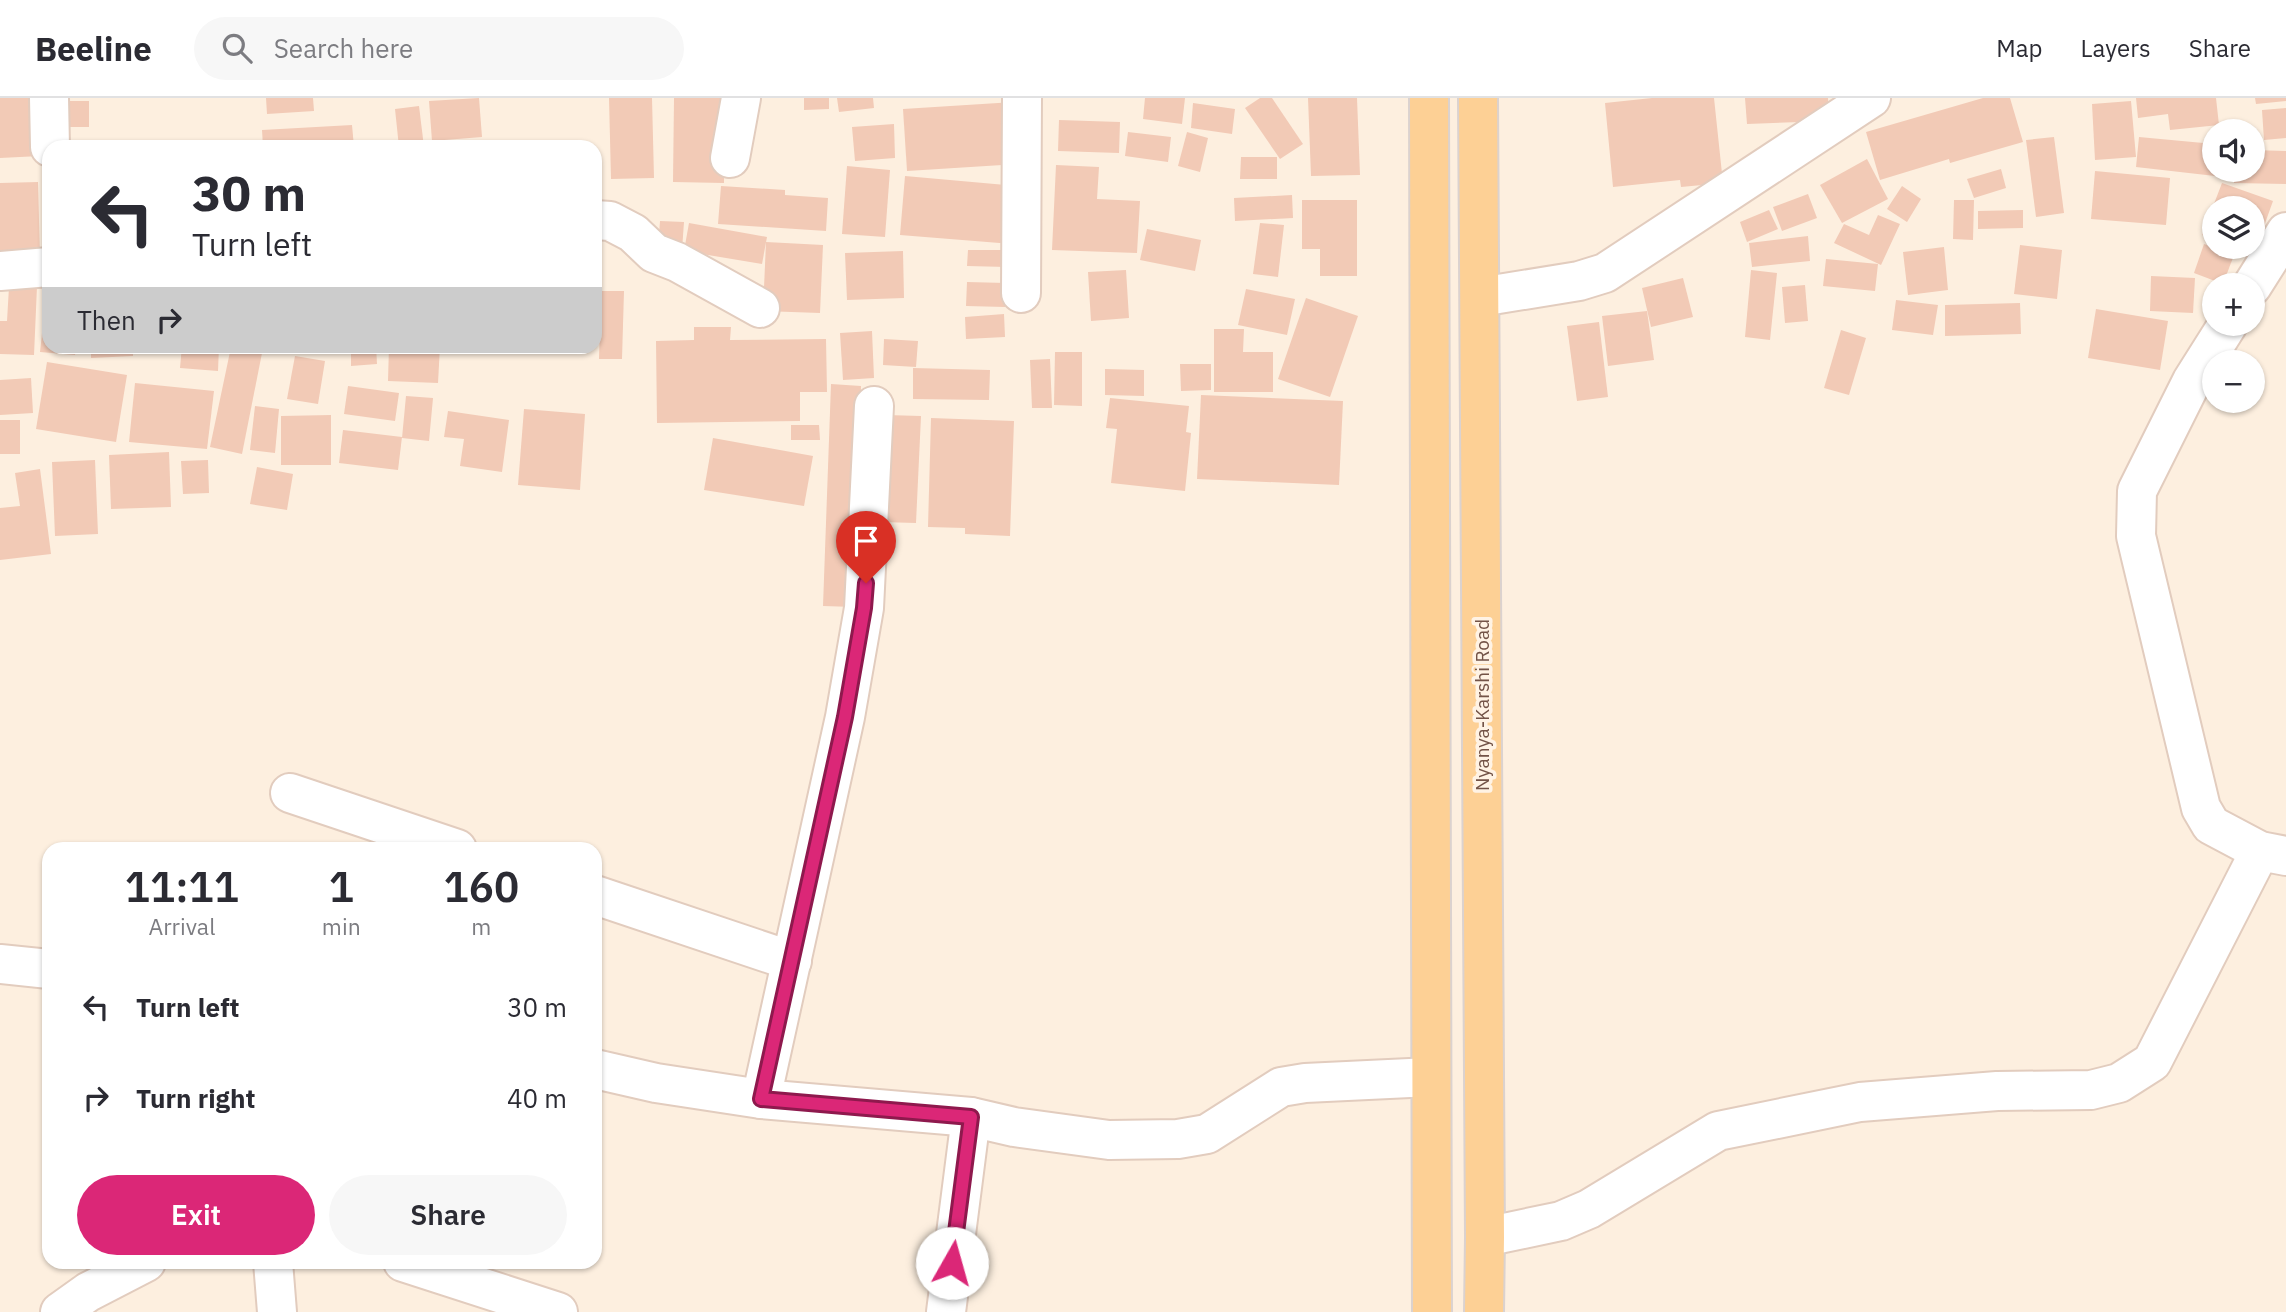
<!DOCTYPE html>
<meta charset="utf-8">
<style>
:root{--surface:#fff;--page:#f7f7f7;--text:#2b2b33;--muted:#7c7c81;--line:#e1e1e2;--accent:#db2777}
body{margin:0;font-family:"IBM Plex Sans",sans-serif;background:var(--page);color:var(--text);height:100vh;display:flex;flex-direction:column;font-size:26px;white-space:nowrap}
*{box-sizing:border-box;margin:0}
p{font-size:23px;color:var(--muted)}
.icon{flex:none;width:38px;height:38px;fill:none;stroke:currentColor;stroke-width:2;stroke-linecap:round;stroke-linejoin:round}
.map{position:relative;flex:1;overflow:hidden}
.panel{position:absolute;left:42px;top:744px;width:560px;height:427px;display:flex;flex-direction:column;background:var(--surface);border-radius:21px;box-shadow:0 2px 5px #0004}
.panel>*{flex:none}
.banner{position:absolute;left:42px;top:42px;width:560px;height:214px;border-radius:21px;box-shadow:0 2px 5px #0004;background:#fff;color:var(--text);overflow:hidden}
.tools{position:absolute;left:2202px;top:21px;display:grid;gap:14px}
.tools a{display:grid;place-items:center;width:63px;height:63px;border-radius:50%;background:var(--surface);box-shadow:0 2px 5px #0004;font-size:35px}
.pin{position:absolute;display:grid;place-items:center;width:60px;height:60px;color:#fff;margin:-72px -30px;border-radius:50% 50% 50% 0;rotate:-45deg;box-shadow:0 0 7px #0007}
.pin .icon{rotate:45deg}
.me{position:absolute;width:77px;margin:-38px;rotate:7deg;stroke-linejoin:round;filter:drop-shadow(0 0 5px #0008)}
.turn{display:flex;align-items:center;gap:24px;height:147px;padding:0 35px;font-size:32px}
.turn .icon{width:91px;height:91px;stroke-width:2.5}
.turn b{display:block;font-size:49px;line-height:60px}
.then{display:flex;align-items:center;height:66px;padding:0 35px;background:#0003;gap:14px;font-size:26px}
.eta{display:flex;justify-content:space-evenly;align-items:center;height:119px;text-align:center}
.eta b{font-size:42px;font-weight:600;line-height:49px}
.action{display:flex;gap:14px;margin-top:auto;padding:14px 35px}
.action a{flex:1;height:80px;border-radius:42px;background:var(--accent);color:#fff;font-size:28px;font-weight:600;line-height:80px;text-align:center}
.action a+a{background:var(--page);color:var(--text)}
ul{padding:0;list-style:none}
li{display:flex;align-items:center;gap:21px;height:91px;padding:0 35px}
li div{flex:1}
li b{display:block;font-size:26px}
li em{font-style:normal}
header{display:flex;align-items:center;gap:42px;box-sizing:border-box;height:98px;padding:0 35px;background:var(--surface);border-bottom:2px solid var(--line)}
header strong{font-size:33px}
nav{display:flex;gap:38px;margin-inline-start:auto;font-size:24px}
.search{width:490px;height:63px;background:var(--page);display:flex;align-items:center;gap:18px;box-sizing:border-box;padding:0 24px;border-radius:38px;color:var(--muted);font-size:26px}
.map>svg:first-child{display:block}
.building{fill:#f2cab6}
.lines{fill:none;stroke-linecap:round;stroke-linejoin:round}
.street-casing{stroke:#e2ccbe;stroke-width:42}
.primary-casing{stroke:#dbd2cf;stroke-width:42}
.street{stroke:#fff;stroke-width:38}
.primary{stroke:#fdd095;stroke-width:38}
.route-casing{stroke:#8e194d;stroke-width:18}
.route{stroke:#db2777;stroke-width:12}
.labels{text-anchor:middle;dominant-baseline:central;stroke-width:7;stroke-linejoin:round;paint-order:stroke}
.street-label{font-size:19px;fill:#735347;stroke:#fff3e5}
</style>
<header>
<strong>Beeline</strong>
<div class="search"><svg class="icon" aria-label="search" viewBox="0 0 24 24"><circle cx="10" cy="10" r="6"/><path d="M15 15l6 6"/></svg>Search here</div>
<nav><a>Map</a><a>Layers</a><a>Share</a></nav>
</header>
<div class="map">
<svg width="2286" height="1214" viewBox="0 0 2286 1214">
<rect width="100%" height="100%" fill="#fdefdf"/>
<g class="building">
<polygon points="0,0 37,0 40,58 0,60"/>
<polygon points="266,0 313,0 314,13 267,16"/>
<polygon points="479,0 482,39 432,43 429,3"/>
<polygon points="609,0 652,0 654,80 611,81"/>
<polygon points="674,0 725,0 724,85 673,84"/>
<polygon points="804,0 829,0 829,11 804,12"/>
<polygon points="837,0 873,0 874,10 839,14"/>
<polygon points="1145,0 1185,0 1182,26 1143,21"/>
<polygon points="1260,0 1272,0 1303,46 1280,61 1245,10"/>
<polygon points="1308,0 1357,0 1360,77 1311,78"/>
<polygon points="1652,0 1714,0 1723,85 1681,89 1680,82 1613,89 1605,5"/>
<polygon points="1745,0 1828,0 1829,23 1747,26"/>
<polygon points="1983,0 2010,0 2023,44 1950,65 1949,61 1880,82 1866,34"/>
<polygon points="2136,0 2216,0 2219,27 2170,32 2168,16 2138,20"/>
<polygon points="2255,0 2286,0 2286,3 2256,6"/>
<rect x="66" y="3" width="23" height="26"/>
<polygon points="2131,3 2136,59 2095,62 2092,6"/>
<polygon points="1014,4 1018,66 907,73 903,11"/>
<polygon points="1193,5 1235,11 1232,36 1191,30"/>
<polygon points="419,8 424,49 399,49 395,11"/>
<polygon points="2286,10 2286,40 2264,42 2262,12"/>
<polygon points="1059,22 1120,24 1119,55 1058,53"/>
<polygon points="894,26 895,60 855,63 852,29"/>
<polygon points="352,27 354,49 263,49 262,32"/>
<polygon points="1128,34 1171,39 1168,64 1125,58"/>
<polygon points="1187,34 1208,40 1200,74 1178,68"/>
<polygon points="2054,39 2064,115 2036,119 2026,42"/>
<polygon points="2139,39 2214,46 2215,78 2136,69"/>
<polygon points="2252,52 2286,53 2286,86 2234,85 2234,72 2252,72"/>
<polygon points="1241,59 1277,59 1277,81 1240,81"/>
<polygon points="1867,61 1888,101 1842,125 1820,87"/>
<polygon points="1056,67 1099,69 1097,101 1140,103 1137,155 1052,152"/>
<polygon points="847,68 890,72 885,139 842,136"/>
<polygon points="2001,71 2006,90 1974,100 1967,81"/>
<polygon points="2095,73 2170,80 2166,127 2091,121"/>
<polygon points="905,78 1017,88 1012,146 900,137"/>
<polygon points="38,84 40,159 0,160 0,85"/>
<polygon points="2222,85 2273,103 2254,156 2235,149 2252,149 2252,110 2214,110 2214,141 2202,137"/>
<polygon points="721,88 785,92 785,97 828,100 826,133 718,126"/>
<polygon points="1902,88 1921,101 1907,124 1887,111"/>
<polygon points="1808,96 1817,120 1782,133 1773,109"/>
<polygon points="1292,97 1293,120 1235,123 1234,100"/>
<polygon points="1302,102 1357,102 1357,178 1320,178 1320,151 1302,151"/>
<polygon points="1954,102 1974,102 1973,142 1953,141"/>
<polygon points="1769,112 1778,131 1747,144 1740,124"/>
<polygon points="2023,112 2023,130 1978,131 1978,113"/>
<polygon points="1878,117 1900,126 1881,167 1834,145 1844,126 1869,137"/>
<polygon points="660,123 684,124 682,152 658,151"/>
<polygon points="689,125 767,139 762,166 684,153"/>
<polygon points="1260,125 1284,127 1278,179 1253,176"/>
<polygon points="1147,131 1201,142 1195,173 1140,162"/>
<polygon points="1808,138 1810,163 1752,169 1749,145"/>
<polygon points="766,144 823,147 820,215 763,213"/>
<polygon points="2204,146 2234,157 2223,186 2194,175"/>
<polygon points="2020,147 2062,152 2057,201 2014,196"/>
<polygon points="1944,149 1948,192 1908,197 1903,154"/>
<polygon points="968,152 1007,152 1007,169 967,168"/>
<polygon points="903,153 904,200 847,202 845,155"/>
<polygon points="1826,161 1878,166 1875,193 1823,188"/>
<polygon points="1126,172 1129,220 1091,223 1088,174"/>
<polygon points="1751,172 1777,175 1770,242 1745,239"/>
<polygon points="2151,178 2195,180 2193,215 2150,213"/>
<polygon points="1683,180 1693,219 1651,229 1642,190"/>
<polygon points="967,184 1006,185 1005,209 966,208"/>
<polygon points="1805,187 1808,223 1785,225 1782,189"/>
<polygon points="9,189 37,189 34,257 0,256 0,223 7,223"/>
<polygon points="47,189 49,189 49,248 76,248 75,257 40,254"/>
<polygon points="1246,191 1295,201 1287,237 1238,227"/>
<polygon points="601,193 624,193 622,261 599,261"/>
<polygon points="1306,200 1358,218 1330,299 1278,281"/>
<polygon points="1896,202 1938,207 1933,237 1892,232"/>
<polygon points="2020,205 2021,236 1945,238 1945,207"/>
<polygon points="2096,211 2168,223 2160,272 2088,260"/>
<polygon points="1647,213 1654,262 1608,268 1602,218"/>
<polygon points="1004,216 1005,239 966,241 965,219"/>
<polygon points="1599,224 1608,299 1577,303 1567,228"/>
<polygon points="694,229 731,229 730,242 826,241 827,294 800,294 800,323 657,325 656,243 694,242"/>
<polygon points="1214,231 1244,231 1243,254 1273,254 1273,294 1214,294"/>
<polygon points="1841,232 1866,240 1849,297 1824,290"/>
<polygon points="872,233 874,280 843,282 840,235"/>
<polygon points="884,241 918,243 916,269 883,267"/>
<polygon points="91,248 133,248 133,258 91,260"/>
<polygon points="182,248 219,248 218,273 180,270"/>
<polygon points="351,248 376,248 377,266 351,268"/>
<polygon points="389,248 440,248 438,285 388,283"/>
<polygon points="231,249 262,255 242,356 210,349"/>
<polygon points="1055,254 1082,254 1082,308 1054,307"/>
<polygon points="295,258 325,263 318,306 287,301"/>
<polygon points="1050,261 1052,310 1032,310 1030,262"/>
<polygon points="47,264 127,277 116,344 36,331"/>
<polygon points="1180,266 1211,266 1211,292 1181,293"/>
<polygon points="913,270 990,272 989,302 913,301"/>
<polygon points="1105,271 1144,272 1144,298 1105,297"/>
<polygon points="31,280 33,315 0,317 0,282"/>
<polygon points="135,285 214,293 207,351 129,344"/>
<polygon points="831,286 861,288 854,509 823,508"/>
<polygon points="348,288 399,295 395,323 344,316"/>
<polygon points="1201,297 1343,303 1339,387 1197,381"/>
<polygon points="406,298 433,300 429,343 402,340"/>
<polygon points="1110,300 1189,308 1186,334 1191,335 1185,393 1111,385 1117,331 1106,330"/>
<polygon points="255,308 279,311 275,355 250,352"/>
<polygon points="524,311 585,316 580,392 518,387"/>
<polygon points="448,313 509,322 502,374 460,368 464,341 444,339"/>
<polygon points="331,317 331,367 281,367 281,318"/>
<polygon points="886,317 921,318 916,425 881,424"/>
<polygon points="931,320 1014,323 1010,438 965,436 965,430 928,429"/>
<rect x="0" y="322" width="20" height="34"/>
<polygon points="791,327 819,327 820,342 791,342"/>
<polygon points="343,332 402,339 398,372 339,365"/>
<polygon points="713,340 813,358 804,408 704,392"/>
<polygon points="169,354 171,409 111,411 109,357"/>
<polygon points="95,362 98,436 55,438 52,364"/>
<polygon points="208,362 209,395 183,396 181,363"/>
<polygon points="257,369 293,376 287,412 250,406"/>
<polygon points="40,371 51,456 0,462 0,410 20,408 15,375"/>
</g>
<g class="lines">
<defs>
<g id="street">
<polyline points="49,0 50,49"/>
<polyline points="730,60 741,0"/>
<polyline points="595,122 610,123 633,135 654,155 677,164 760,210"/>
<polyline points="0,173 49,169"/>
<polyline points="2252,188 2286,134"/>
<polyline points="1021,195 1022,0"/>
<polyline points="1480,199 1579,183 1605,175 1871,0"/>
<polyline points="2228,226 2192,283 2137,393 2136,438 2201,710 2211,727 2260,753 2286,758"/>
<polyline points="290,695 457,751"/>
<polyline points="595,797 792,863"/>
<polyline points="0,866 49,871"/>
<polyline points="595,971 656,985 761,1001 971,1019 1014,1029 1109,1042 1178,1041 1207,1036 1281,989 1305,985 1431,979"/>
<polyline points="761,1001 845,619 864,510 874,308"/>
<polyline points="1485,1139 1561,1123 1589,1111 1718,1033 1860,1004 1997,993 2091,992 2119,985 2152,964 2260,753"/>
<polyline points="273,1164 277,1214"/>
<polyline points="403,1164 558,1214"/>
<polyline points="60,1214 88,1194 146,1164"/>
<polyline points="946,1214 971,1019"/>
</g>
<g id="primary">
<polyline points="1429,0 1432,1214"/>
<polyline points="1478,0 1485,1139 1484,1214"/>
</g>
</defs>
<use href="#street" class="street-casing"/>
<use href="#primary" class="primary-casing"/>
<use href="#street" class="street"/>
<use href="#primary" class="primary"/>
</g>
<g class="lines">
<defs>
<polyline id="route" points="866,485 864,510 845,619 761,1001 971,1019 952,1165"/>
</defs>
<use href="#route" class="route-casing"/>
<use href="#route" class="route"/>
</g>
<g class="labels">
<g class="street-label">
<text transform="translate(1482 607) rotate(-90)">Nyanya-Karshi Road</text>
</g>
</g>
</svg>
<div class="tools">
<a><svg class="icon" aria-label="sound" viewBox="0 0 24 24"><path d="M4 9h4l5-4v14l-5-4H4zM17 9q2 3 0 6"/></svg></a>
<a><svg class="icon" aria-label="layers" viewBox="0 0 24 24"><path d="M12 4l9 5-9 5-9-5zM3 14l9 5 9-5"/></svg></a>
<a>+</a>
<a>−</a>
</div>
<div class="pin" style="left:866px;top:485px;background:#d93025"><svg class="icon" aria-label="arrive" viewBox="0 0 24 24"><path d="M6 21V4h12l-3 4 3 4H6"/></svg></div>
<svg class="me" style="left:952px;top:1165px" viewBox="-20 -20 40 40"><circle r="19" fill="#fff"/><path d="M0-13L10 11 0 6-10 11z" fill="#db2777"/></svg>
<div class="banner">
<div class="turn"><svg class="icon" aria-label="left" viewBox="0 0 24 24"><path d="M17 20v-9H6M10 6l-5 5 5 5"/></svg><div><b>30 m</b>Turn left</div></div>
<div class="then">Then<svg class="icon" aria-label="right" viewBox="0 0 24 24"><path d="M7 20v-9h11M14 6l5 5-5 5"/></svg></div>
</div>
<section class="panel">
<div class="eta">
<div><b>11:11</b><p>Arrival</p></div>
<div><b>1</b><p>min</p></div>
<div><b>160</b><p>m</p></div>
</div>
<ul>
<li><svg class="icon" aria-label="left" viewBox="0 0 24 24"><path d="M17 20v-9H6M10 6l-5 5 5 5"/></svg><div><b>Turn left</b></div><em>30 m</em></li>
<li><svg class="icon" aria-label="right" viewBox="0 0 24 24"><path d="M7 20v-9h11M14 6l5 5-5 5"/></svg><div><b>Turn right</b></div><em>40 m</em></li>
</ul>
<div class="action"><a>Exit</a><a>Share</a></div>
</section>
</div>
